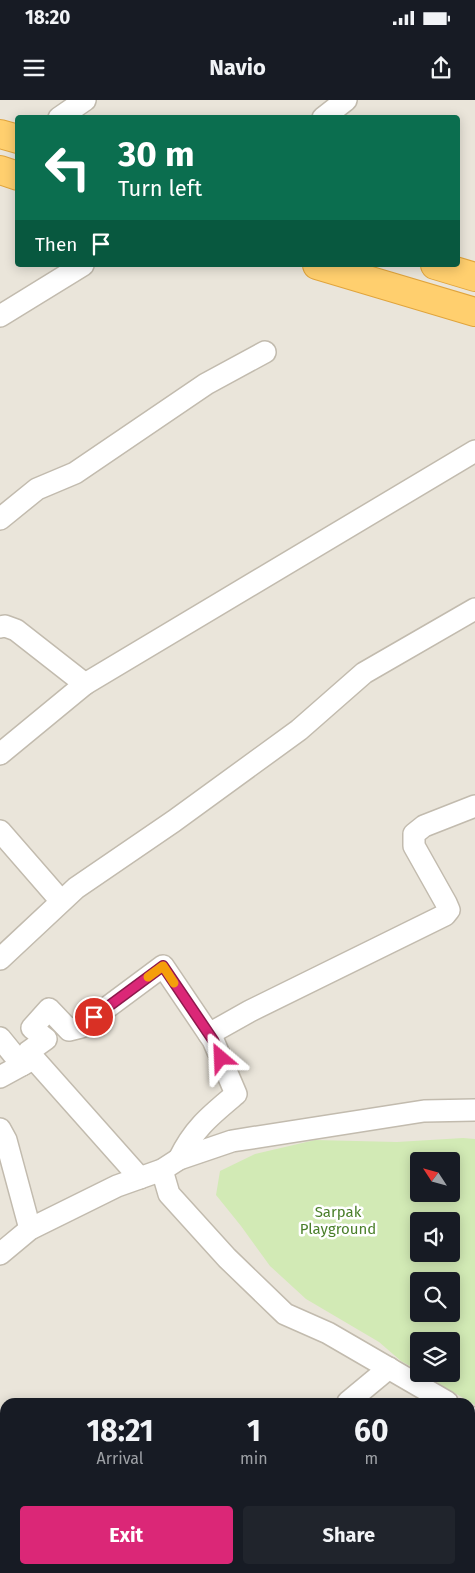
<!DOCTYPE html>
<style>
:root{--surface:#171b24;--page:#20242c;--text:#f1f3f6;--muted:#9ea1a6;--accent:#db2777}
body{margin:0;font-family:"Fira Sans",sans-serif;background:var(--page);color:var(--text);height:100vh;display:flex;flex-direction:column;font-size:19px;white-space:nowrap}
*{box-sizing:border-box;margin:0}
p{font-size:16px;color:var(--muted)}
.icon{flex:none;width:28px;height:28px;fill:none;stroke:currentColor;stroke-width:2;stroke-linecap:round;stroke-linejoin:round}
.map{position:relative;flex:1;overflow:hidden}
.details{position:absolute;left:0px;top:1298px;width:475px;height:176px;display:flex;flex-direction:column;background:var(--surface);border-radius:15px 15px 0 0;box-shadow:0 2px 12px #0003}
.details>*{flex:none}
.banner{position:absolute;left:15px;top:15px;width:445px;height:152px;border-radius:5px;box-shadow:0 2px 12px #0003;background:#0b6e4f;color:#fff;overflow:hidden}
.needle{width:32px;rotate:306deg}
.controls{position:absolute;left:410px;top:1052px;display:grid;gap:10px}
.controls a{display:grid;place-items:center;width:50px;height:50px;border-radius:5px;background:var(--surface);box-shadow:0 2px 12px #0003;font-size:25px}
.pin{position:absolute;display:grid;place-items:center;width:42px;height:42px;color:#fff;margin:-21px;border:2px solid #fff;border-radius:50%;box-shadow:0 1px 5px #0007}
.me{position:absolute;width:55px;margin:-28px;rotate:334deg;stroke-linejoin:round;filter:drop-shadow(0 0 4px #0008)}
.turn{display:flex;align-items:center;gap:18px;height:105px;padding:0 20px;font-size:22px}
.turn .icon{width:65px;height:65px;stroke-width:2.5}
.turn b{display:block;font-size:35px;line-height:42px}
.then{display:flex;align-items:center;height:48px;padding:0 20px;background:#0003;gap:10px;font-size:19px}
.eta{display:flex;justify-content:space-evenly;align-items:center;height:85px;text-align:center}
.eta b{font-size:30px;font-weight:700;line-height:35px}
.primary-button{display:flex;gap:10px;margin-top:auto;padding:10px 20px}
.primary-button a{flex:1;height:58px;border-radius:5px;background:var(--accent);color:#fff;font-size:20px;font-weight:700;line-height:58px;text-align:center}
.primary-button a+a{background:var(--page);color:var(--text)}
.status{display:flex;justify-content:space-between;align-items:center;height:35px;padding:0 25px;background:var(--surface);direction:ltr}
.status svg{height:14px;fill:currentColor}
header{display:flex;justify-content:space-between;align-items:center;height:65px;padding:0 20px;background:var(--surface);font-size:22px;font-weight:700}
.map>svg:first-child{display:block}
.residential{fill:#eae5da;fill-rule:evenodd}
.green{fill:#d2eab5;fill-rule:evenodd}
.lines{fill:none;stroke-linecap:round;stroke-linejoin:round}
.street-casing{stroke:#c2bbae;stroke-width:24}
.highway-casing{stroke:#e0a43c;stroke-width:30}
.street{stroke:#fff;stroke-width:21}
.highway{stroke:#ffcf6e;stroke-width:28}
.route-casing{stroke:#8e194d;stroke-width:12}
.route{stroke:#db2777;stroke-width:9}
.slow{stroke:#f59e0b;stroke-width:9}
.labels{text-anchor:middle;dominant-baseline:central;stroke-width:5;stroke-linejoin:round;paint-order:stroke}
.park-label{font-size:15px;fill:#4a7f2a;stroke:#fff}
</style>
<div class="status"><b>18:20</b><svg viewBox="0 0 49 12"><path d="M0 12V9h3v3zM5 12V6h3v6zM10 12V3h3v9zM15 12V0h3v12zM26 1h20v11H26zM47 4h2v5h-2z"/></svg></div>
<header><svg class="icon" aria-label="menu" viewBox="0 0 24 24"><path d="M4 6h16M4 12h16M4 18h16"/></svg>Navio<svg class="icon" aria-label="share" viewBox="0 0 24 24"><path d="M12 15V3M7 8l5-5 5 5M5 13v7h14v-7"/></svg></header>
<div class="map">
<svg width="475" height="1473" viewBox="0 0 475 1473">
<rect width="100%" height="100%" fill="#f6f3ec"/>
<path class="residential" d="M0 0H475V1473H0ZM18 18H458V165H18ZM419 1061H451V1094H419ZM419 1121H451V1154H419ZM419 1181H451V1214H419ZM419 1241H451V1274H419ZM5 1302H470V1469H5Z"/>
<path class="green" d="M463 1038 475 1039V1305L423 1274H451V1241H419V1271L401 1261 379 1242 306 1199 270 1166 241 1126 216 1095 220 1071 255 1054 315 1040 397 1042ZM419 1061H451V1094H419ZM419 1121H451V1154H419ZM419 1181H451V1214H419Z"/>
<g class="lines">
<defs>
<g id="street">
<polyline points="59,18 85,0"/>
<polyline points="323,18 346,0"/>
<polyline points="0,216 83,165"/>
<polyline points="0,419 37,389 75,373 206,284 265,252"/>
<polyline points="0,527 5,526 16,530 85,584"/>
<polyline points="0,654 85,584 475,351"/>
<polyline points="0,731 61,801"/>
<polyline points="0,859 76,788 174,721 299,630 364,573 475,509"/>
<polyline points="209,934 250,911 445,815 449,810 446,803 414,746 414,734 424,726 475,706"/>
<polyline points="0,938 22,965"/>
<polyline points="0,977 33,959"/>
<polyline points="0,1029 6,1040 30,1129"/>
<polyline points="162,1070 169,1094 227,1158 285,1214 328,1233 447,1302"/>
<path d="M140 1078 28 952 46 939 32 928 49 909 69 930 81 927 163 866 213 940 236 994C211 1015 194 1028 179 1059"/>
<polyline points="0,1154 30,1129 117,1086 162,1070 179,1059 232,1041 424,1011 475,1010"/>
<polyline points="348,1302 389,1268"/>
<polyline points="470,1317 475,1320"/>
<polyline points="0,1368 5,1373"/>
<polyline points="114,1469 119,1473"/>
<polyline points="24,1473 30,1469"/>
</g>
<g id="highway">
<polyline points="0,34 18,39"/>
<polyline points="0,70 18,76"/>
<polyline points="317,165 475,212"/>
<polyline points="435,165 475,177"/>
</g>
</defs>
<use href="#street" class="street-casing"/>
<use href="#highway" class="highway-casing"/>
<use href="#street" class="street"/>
<use href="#highway" class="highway"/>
</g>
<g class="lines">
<defs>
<polyline id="route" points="94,917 163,866 213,940 221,958"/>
</defs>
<use href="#route" class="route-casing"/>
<use href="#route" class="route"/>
<polyline class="slow" points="148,877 163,866 174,883"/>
</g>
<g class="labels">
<g class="park-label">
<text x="338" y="1112">Sarpak<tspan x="338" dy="17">Playground</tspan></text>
</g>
</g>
</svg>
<div class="controls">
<a><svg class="needle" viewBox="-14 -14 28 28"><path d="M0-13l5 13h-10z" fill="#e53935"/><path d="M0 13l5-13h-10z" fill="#9ea1a6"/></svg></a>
<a><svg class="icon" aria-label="sound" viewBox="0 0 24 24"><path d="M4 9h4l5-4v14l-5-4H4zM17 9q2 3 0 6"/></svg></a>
<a><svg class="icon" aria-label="search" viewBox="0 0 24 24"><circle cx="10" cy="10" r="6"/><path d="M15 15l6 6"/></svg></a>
<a><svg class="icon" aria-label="layers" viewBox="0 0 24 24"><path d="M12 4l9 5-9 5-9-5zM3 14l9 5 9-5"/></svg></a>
</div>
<div class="pin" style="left:94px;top:917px;background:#d93025"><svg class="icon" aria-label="arrive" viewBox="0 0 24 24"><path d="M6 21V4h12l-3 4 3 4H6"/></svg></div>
<svg class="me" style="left:221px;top:958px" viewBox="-20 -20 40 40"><path d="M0-17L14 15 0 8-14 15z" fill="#db2777" stroke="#fff" stroke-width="4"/></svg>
<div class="banner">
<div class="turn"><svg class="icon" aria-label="left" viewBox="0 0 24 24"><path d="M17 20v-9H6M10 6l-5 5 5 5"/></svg><div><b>30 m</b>Turn left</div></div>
<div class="then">Then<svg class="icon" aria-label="arrive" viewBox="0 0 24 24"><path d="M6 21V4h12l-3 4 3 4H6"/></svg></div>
</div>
<section class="details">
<div class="eta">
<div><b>18:21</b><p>Arrival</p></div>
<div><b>1</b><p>min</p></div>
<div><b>60</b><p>m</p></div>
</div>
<div class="primary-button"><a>Exit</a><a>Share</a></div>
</section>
</div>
